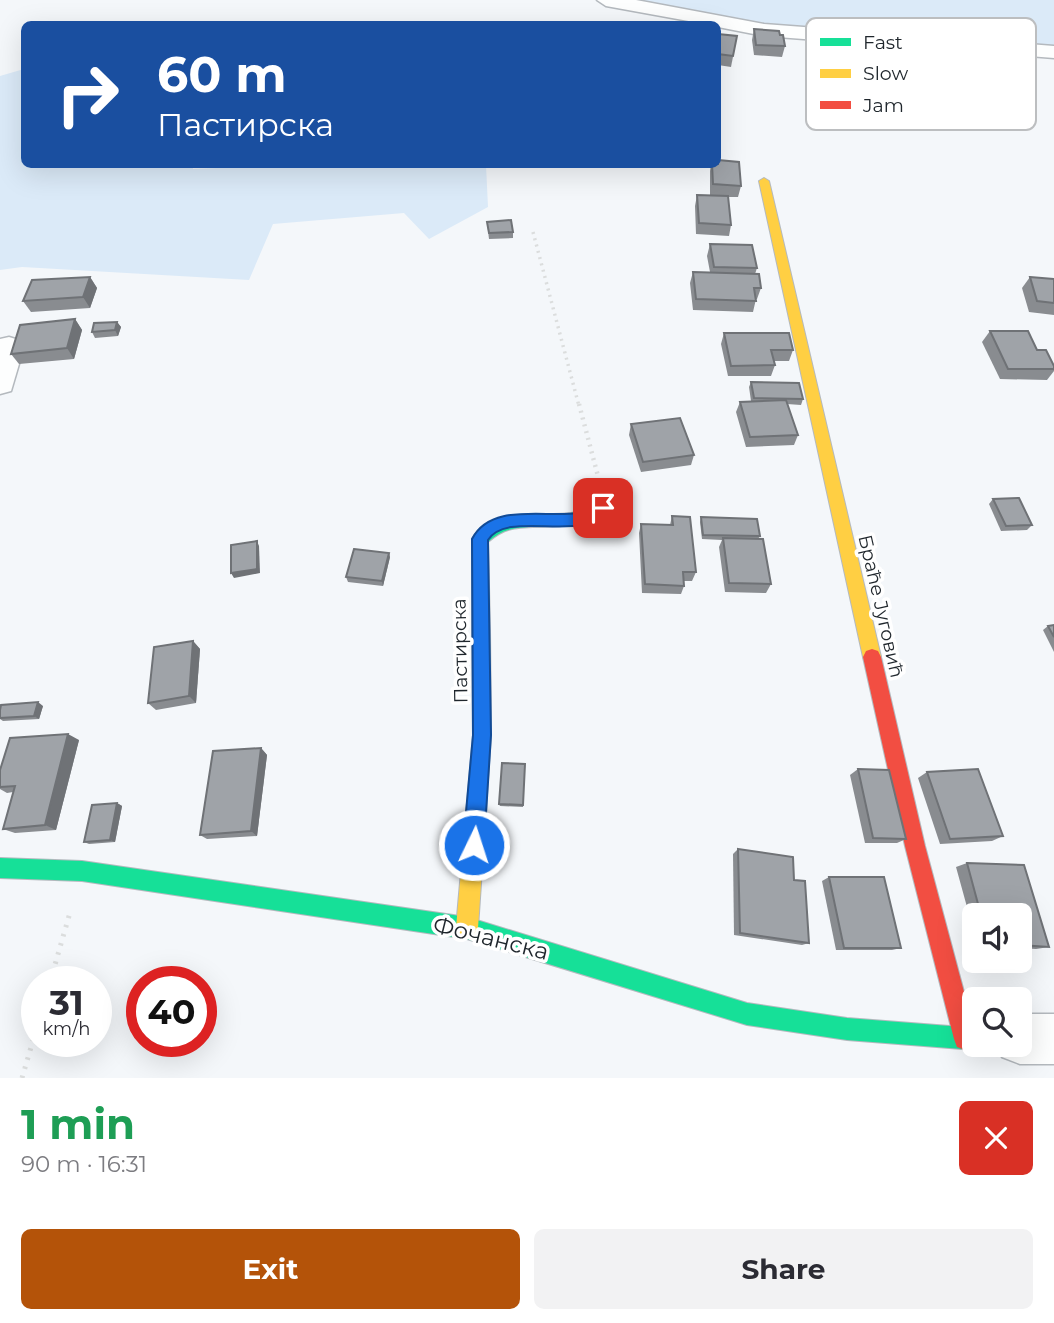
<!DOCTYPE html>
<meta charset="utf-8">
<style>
:root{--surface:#fff;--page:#f2f2f3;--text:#2b2b33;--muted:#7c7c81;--accent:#b45309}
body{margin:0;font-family:Montserrat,sans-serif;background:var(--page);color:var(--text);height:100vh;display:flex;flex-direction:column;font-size:26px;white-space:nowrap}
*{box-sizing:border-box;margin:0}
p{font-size:23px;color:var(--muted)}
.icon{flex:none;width:38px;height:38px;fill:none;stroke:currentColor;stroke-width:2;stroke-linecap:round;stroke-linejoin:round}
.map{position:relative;height:1078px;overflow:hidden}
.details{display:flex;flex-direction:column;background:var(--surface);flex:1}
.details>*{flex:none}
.banner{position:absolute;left:21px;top:21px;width:700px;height:147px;border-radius:10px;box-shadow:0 7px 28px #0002;background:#1a4fa0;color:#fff;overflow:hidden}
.tools{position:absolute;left:962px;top:903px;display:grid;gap:14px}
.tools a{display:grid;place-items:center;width:70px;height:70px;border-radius:10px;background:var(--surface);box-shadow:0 7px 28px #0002;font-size:35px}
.speed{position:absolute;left:21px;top:966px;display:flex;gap:14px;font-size:35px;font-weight:700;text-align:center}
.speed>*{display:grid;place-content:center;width:91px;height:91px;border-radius:50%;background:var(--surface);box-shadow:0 7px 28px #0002;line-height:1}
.speed small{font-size:18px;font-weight:400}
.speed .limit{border:10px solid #d22;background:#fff;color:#111}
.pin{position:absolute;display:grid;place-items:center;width:60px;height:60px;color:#fff;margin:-30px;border-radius:14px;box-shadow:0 4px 10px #0006}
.me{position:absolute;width:77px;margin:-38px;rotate:4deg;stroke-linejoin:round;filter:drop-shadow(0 0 5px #0008)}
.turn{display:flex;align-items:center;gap:24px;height:147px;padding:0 21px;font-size:32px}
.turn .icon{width:91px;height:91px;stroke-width:2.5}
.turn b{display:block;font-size:49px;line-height:60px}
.round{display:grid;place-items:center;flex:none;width:74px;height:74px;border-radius:10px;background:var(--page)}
.head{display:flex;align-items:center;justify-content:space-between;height:119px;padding:0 21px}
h1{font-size:42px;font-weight:700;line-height:52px;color:#1e9e55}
.primary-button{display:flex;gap:14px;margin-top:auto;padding:14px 21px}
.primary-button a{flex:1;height:80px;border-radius:10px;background:var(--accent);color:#fff;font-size:28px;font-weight:700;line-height:80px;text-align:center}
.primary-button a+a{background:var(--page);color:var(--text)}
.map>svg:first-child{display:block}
.green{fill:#dbeaf8}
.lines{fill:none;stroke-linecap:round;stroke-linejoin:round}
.street-casing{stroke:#b4b9be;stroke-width:3}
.fast-casing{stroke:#b4b9be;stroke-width:2}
.slow-casing{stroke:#b4b9be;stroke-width:2}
.jam-casing{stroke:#b4b9be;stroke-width:2}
.path-far2{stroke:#dbdddd;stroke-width:3.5;stroke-dasharray:2 4.5;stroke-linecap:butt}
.path-far1{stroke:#dbdddd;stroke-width:4.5;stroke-dasharray:2 5;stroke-linecap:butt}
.path{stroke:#dbdddd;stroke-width:5;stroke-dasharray:2.5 7;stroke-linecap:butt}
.street{fill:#fdfefe;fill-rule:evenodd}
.fast{fill:#16e098;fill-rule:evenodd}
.slow{fill:#ffcf43;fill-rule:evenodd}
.jam{fill:#f24e42;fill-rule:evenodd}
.wall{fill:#898c90}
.shaded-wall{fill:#6f7276}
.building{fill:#9fa3a8;stroke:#6f7276;stroke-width:2}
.route{fill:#1a73e8;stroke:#114b97;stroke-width:2}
.labels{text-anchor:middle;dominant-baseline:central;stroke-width:7;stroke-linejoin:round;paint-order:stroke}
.street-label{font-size:19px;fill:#1f262c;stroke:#fff}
.near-street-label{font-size:23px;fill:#1f262c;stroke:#fff}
.key{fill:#fff;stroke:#bcbec0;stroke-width:2}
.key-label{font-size:19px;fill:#1f262c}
</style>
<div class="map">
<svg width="1054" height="1078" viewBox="0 0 1054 1078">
<rect width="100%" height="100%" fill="#f4f7fa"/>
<g class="green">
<polygon points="627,0 1054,0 1054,49 805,32"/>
<polygon points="24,69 24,164 193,164 193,169 304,164 486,165 488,207 429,239 404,213 273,224 249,280 22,267 0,270 0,76"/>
</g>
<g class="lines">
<defs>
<g id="street">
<polygon points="597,0 636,0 764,24 1054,46 1054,58 764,36 718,27 718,24 705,24 606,6"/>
<polygon points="9,337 19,340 24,347 11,391 0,394 0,339"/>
<polygon points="1020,1014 1054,1014 1054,1064 1020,1064 1002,1057 997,1045 1020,1045"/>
</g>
<g id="fast">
<path d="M603 502 608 504 611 508C595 534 537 523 512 529 502 531 495 536 488 542L490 631 487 636 481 639 475 636 472 631V539C490 506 541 517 571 513 583 511 592 505 603 502Z"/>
<polygon points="0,858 82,861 467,917 747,1003 847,1018 975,1028 975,1045 984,1045 975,1050 847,1040 747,1025 467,939 82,881 0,878"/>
</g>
<g id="slow">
<polygon points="764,178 769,181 881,657 878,663 872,665 866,663 863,657 759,181"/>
<polygon points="481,623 487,626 490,631 491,735 478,928 474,935 467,939 460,935 456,928 473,735 472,631 475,626"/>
</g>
<polygon id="jam" points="872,649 878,651 881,657 925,846 975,1033 973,1047 965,1050 957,1047 954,1039 905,846 863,657 866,651"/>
</defs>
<use href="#street" class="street-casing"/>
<use href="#fast" class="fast-casing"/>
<use href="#slow" class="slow-casing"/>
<use href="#jam" class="jam-casing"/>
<polyline class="path-far2" points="533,232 579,406"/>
<polyline class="path-far1" points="579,404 599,480"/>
<g class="path">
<polyline points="50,982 71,909"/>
<polyline points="22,1078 37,1027"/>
</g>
<use href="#street" class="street"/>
<use href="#fast" class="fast"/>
<use href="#slow" class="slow"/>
<use href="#jam" class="jam"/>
</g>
<g class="wall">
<polygon points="754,29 785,46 782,57 754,55 752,40"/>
<polygon points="718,34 737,36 731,67 718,65"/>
<polygon points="956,52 980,65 977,71 957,69 954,57"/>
<polygon points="711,164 718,164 741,186 738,197 728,197 731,225 729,236 696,234 695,206 697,195 710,195 710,171"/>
<polygon points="487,222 513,232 513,238 489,239"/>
<polygon points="710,244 757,268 755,274 761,288 757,299 756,299 753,312 693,310 690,283 693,272 710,272 707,256"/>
<polygon points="90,277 97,288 90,308 31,312 23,301"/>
<polygon points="1030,277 1054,279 1054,315 1029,312 1022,288"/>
<polygon points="75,319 82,330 74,359 19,364 11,354"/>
<polygon points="117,322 121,327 118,336 95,338 92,332"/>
<polygon points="990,331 1037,350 1054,366 1054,371 1047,380 1000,379 982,342"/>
<polygon points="724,333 793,350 789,361 774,361 775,365 771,376 728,376 721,344"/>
<polygon points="751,382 803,399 801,405 787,404 798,435 794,445 746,447 736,412 740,402 751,401 749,387"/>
<polygon points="631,424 694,455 691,465 641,472 629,435"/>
<polygon points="993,499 1032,525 1027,530 1001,531 989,504"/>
<polygon points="672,516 696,572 692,581 684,581 684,586 681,594 642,593 639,533 641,524 670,525"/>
<polygon points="701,517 760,536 758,539 771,584 766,593 725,592 719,547 722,540 702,539 700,522"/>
<polygon points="390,557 383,586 348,582 346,577"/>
<polygon points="1054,625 1054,652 1043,630 1048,626"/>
<polygon points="193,641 200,649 196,703 156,710 148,703"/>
<polygon points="43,706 39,719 3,721 0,719 0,710"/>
<polygon points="79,740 56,830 15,833 3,829 13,792 7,793 0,789 0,770"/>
<polygon points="261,748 267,755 257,836 207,839 200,835"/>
<polygon points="525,764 523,807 500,806 499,804"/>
<polygon points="858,769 906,839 897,843 865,843 850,775"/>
<polygon points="927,772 1003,836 992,841 940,844 918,778"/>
<polygon points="117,803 122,806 115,842 89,844 84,842"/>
<polygon points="738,849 794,880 809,943 802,945 734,935 733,854"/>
<polygon points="967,863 1024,865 1049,947 1036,949 1020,948 1020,915 975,915 975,936 956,867"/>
<polygon points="829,877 901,948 892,950 836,950 822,881"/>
</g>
<g class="shaded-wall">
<polygon points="90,277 97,288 90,308 83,297"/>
<polygon points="75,319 82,330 74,359 67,348"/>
<polygon points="117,322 121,327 118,336 115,330"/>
<polygon points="257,541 259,546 260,573 234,578 231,573"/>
<polygon points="389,553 390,557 383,586 382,581"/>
<polygon points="193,641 200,649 196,703 189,696"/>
<polygon points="38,702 43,706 39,719 34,716"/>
<polygon points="68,734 79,740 56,830 45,825"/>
<polygon points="261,748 267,755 257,836 251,831"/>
<polygon points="117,803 122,806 115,842 110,840"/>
</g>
<g class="building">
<polygon points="754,29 779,31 780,35 783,35 785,46 756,45"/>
<polygon points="718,34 737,36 733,56 718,54"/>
<polygon points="718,160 739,162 741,186 713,184 712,164 718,164"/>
<polygon points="697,195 728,196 731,225 699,223"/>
<polygon points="511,220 513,232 489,233 487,222"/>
<polygon points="710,244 752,245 757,268 714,267"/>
<polygon points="693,272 759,274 761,288 754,288 756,301 696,299"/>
<polygon points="90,277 83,297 23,301 32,280"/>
<polygon points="1030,277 1054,279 1054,303 1037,301"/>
<polygon points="75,319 67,348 11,354 20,325"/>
<polygon points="117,322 115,330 92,332 94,323"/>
<polygon points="990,331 1028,331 1037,350 1046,350 1054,366 1054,369 1008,369"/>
<polygon points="724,333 789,333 793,350 771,350 775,365 731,366"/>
<polygon points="751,382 799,383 803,399 754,398"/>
<polygon points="786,400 798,435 750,437 740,402"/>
<polygon points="680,418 694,455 643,462 631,424"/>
<polygon points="1019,498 1032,525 1006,526 993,499"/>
<polygon points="672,516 690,517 696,572 683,572 684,586 645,584 641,524 673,525"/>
<polygon points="701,517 757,519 760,536 703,535"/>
<polygon points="723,538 763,539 771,584 729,583"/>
<polygon points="257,541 257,569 231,573 231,545"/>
<polygon points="354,549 389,553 382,581 346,577"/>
<polygon points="1054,625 1054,637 1048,626"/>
<polygon points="193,641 189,696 148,703 154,647"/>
<polygon points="38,702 34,716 0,718 0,710 1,705"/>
<polygon points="68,734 45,825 3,829 15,786 0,787 0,770 10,738"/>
<polygon points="261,748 251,831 200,835 213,751"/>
<polygon points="502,763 525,764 523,805 499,804"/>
<polygon points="858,769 889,770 906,839 873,838"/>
<polygon points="978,769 1003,836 950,839 927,772"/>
<polygon points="117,803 110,840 84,842 92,805"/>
<polygon points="738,849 793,857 794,880 805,881 809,943 740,933"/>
<polygon points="967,863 1024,865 1049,947 1020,945 1020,915 981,915"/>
<polygon points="829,877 884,877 901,948 844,948"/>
</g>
<path class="route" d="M603 501 611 508C589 546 508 508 488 540L491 735 484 845 481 852 474 855 466 852 463 845 473 735 472 539C491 502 545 518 578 513 588 511 594 504 603 501Z"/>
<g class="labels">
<g class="street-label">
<text transform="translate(881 606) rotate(77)">Браће Југовић</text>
<text transform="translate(460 651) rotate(-91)">Пастирска</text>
</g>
<g class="near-street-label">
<text transform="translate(491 938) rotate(14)">Фочанска</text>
</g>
</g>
<rect x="806" y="18" width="230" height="112" rx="10" class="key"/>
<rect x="820" y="38" width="31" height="8" fill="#16e098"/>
<rect x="820" y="69" width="31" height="9" fill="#ffcf43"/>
<rect x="820" y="101" width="31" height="8" fill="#f24e42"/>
<g class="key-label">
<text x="863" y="49">Fast</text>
<text x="863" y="80">Slow</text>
<text x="863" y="112">Jam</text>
</g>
</svg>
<div class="tools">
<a><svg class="icon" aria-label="sound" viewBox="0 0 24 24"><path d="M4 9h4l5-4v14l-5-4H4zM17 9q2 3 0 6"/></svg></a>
<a><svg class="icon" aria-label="search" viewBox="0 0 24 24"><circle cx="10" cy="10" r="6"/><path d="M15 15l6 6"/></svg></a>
</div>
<div class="speed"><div>31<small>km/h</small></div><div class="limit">40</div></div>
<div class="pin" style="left:603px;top:508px;background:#d93025"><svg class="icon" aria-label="arrive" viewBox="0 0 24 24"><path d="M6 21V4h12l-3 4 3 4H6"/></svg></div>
<svg class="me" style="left:474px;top:845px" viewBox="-20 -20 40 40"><circle r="17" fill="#1a73e8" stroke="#fff" stroke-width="3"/><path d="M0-11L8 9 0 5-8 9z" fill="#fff"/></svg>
<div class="banner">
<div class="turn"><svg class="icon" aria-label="right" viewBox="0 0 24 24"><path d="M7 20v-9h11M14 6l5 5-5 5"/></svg><div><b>60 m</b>Пастирска</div></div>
</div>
</div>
<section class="details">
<div class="head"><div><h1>1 min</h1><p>90 m · 16:31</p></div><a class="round" style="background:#d93025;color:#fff"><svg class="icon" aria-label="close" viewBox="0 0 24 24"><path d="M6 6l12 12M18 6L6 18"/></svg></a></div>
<div class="primary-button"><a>Exit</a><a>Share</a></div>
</section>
